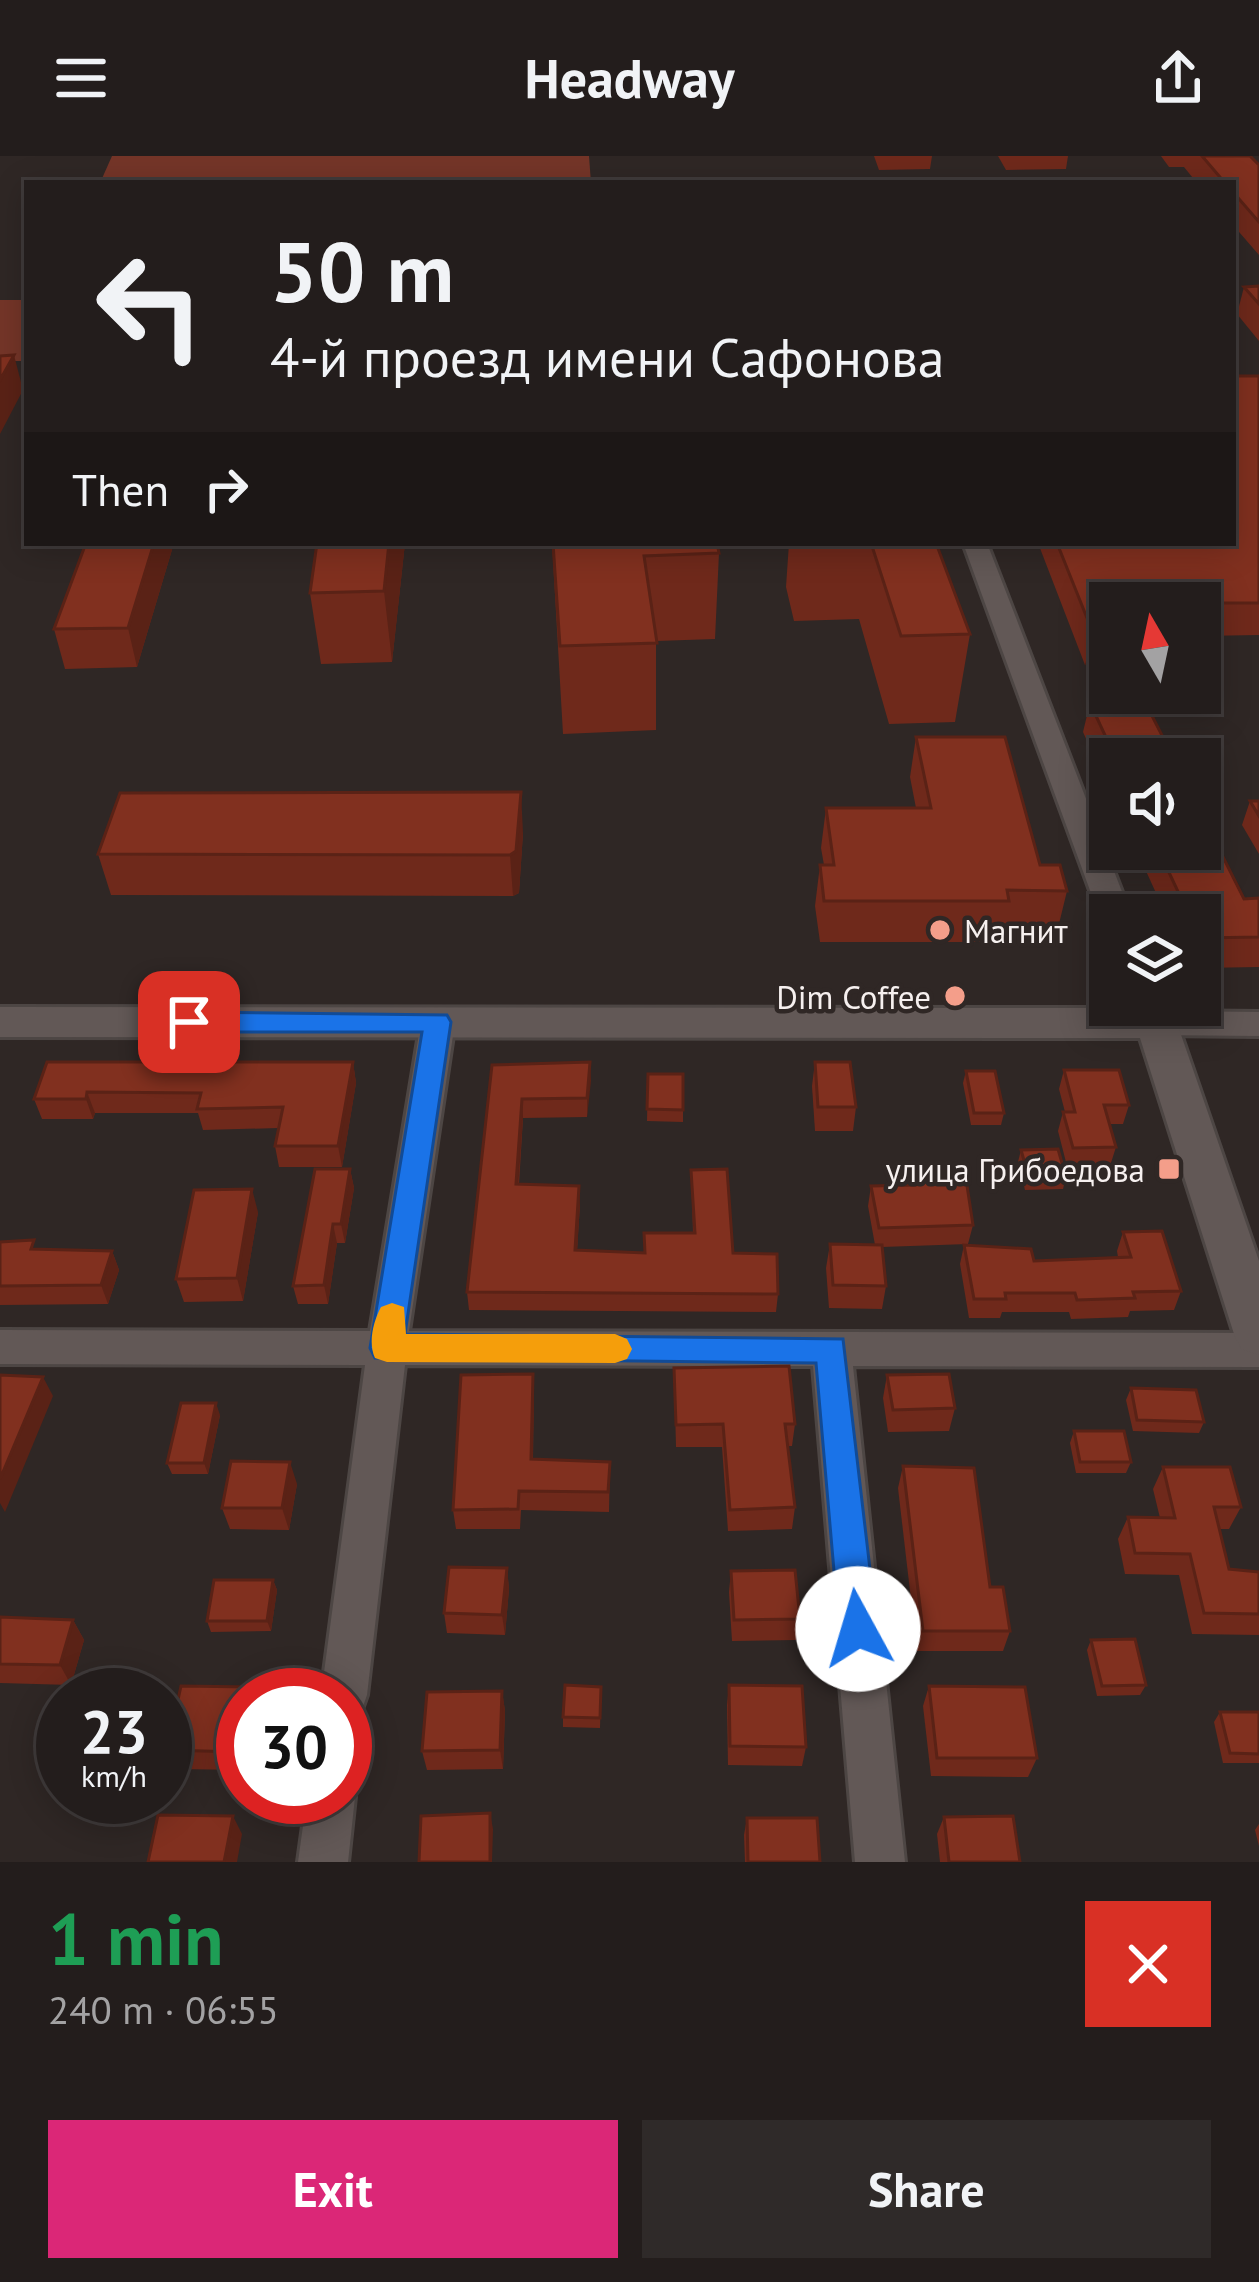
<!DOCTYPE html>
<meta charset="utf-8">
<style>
:root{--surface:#231d1c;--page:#2f2a29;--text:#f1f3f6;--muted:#a3a2a3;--line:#403b3b;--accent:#db2777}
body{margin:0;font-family:"PT Sans",sans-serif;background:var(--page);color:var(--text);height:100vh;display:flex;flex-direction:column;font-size:45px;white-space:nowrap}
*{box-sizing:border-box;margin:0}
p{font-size:39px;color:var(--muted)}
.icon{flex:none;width:66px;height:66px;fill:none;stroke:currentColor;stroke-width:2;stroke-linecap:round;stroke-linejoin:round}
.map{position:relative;height:1706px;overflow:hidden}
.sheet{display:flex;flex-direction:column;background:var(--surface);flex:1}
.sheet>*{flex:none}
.banner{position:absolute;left:24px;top:24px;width:1212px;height:366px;border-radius:0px;box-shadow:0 6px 30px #0003,0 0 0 3px var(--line);background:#231d1c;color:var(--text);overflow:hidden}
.needle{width:78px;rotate:351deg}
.controls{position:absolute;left:1089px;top:426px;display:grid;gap:24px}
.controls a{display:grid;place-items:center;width:132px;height:132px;border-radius:0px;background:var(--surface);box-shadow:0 6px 30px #0003,0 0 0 3px var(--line);font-size:60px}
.speed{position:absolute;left:36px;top:1512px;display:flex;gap:24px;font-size:60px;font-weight:700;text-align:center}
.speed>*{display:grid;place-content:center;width:156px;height:156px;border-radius:50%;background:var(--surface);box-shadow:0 6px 30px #0003,0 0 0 3px var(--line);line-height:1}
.speed small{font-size:30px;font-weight:400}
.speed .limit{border:18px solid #d22;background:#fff;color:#111}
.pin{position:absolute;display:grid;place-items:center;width:102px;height:102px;color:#fff;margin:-51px;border-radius:24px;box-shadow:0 6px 18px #0006}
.me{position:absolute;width:132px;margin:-66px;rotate:354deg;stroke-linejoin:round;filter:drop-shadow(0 0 9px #0008)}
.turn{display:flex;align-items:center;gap:42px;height:252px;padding:0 48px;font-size:54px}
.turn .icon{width:156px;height:156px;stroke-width:2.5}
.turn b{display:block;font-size:84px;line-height:102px}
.then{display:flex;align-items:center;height:114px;padding:0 48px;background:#0003;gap:24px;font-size:45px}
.round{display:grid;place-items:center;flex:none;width:126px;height:126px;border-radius:0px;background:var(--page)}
.headline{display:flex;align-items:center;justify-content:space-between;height:204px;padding:0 48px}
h1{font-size:72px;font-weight:700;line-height:90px;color:#1e9e55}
.primary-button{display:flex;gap:24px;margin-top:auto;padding:24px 48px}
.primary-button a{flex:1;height:138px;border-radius:0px;background:var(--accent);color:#fff;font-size:48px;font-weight:700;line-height:138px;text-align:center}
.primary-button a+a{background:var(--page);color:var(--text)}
header{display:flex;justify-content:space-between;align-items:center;height:156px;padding:0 48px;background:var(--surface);font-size:54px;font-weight:700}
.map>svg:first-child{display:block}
.green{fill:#743528}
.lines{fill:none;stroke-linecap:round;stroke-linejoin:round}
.minor-casing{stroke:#4d4644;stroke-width:6}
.tertiary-casing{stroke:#4d4644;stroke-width:6}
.minor{fill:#625856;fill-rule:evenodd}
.tertiary{fill:#625856;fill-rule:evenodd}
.wall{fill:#6f291b}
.shaded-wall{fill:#5a2216}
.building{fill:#81301f;stroke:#5a2216;stroke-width:3}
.route{fill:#1a73e8;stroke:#114b97;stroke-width:3}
.slow{fill:#f59e0b}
.poi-dot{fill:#f49e8a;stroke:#2f2725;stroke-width:4.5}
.labels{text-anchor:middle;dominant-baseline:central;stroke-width:9;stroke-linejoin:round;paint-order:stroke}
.poi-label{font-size:33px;fill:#f6f0ef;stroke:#2f2725;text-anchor:end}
</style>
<header><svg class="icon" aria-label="menu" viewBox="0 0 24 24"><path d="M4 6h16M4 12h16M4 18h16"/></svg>Headway<svg class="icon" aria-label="share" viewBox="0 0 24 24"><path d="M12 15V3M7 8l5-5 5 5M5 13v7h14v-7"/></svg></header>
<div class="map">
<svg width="1259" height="1706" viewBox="0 0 1259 1706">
<rect width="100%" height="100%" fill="#2f2725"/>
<g class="green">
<polygon points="112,0 589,0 591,27 100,27"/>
<rect x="0" y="144" width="27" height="61"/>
</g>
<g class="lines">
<defs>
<g id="minor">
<polygon points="963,387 987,387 1131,759 1110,759 1110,768 1099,759"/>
<polygon points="1133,849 1165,849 1168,855 1259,856 1259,880 1156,879 1144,875"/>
<polygon points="438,854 455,866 409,1175 1259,1177 1259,1211 853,1210 905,1706 855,1706 813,1210 405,1209 367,1539 361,1556 345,1562 345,1539 321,1539 365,1209 0,1208 0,1174 370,1175 421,866"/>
<polygon points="345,1622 355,1641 348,1706 298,1706 307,1641 345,1641"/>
</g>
<polygon id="tertiary" points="0,851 1156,852 1171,856 1177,867 1259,1105 1259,1199 1241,1193 1234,1178 1140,882 0,881"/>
</defs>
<use href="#minor" class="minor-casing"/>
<use href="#tertiary" class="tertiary-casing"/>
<use href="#minor" class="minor"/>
<use href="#tertiary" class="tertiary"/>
</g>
<g class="wall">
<polygon points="874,0 932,0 930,13 879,14"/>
<polygon points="998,0 1068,0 1066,13 1006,14"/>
<polygon points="1161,0 1250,0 1259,9 1259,99 1233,69 1233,27 1197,27 1184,11 1169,11"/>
<polygon points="1259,130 1259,185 1237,158 1244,131"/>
<polygon points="1259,220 1259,479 1200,480 1200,447 1110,447 1085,509 1038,387 1233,387"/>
<polygon points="86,387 174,387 137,511 65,513 54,473"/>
<polygon points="405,387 392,506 321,508 310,437"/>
<polygon points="552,387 717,387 719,397 715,483 656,485 656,574 563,578"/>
<polygon points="789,387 936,387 970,478 955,566 889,568 859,463 794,465 786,431"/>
<polygon points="1090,547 1174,603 1110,603 1110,636 1083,576"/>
<polygon points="916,581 1067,735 1057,776 1003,776 1000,786 820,786 815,750 820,709 824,709 821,692 826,652 916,652 910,621"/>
<polygon points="1250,645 1259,645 1259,698 1242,669"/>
<polygon points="523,677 519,737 513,740 111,739 98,698"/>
<polygon points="1136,693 1200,693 1244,743 1259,742 1259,811 1200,812 1200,759 1166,759"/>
<polygon points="353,906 356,927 342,1011 279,1011 275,990 278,972 203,974 198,957 95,957 93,963 42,963 34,943"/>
<polygon points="590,906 587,961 523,962 519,1028 580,1048 577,1095 644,1097 693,1077 691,1014 733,1097 778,1138 776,1156 469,1154 467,1136 492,909"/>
<polygon points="815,906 856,951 853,975 815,975 812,930"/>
<polygon points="1064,914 1129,949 1123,968 1109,968 1116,991 1110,1010 1067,1010 1058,975 1063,956 1065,956 1059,933"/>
<polygon points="966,915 1004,957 1001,969 971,969 963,927"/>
<polygon points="648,918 683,918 683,966 647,965"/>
<polygon points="1021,994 1066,1021 1063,1033 1025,1034 1018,1006"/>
<polygon points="350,1013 354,1032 345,1087 337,1087 328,1148 298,1148 293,1130"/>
<polygon points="915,1023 973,1069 968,1088 882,1091 886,1130 882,1153 829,1152 826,1112 830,1088 875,1089 868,1050 871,1030 913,1030"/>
<polygon points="258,1056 243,1145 184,1146 176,1123"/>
<polygon points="1123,1076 1181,1135 1174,1154 1130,1155 1128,1161 1071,1163 1069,1156 1002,1156 1000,1162 969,1162 960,1108 964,1089 1034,1105 1118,1101 1117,1095"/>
<polygon points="0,1086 38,1093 112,1095 119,1114 108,1148 0,1149"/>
<polygon points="674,1212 795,1268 792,1290 788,1290 795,1351 792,1373 728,1375 722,1291 676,1291"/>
<polygon points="887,1219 955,1252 949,1275 888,1276 883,1242"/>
<polygon points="1131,1232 1204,1266 1199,1277 1133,1275 1126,1244"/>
<polygon points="534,1238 533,1303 610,1306 609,1356 521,1354 520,1373 456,1373 453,1354"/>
<polygon points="220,1259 208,1318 172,1318 167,1307"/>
<polygon points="1074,1275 1131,1306 1126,1317 1076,1317 1070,1287"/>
<polygon points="903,1310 990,1431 1010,1475 1003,1495 917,1495 898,1332"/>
<polygon points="1163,1311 1241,1351 1229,1373 1219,1373 1229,1413 1259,1416 1259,1479 1192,1478 1179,1419 1125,1418 1118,1383 1128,1361 1160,1362 1153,1333"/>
<polygon points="297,1328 289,1374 230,1373 222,1352"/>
<polygon points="507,1412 509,1433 505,1479 447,1477 444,1457"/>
<polygon points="731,1415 800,1463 796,1484 732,1485 729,1436"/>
<polygon points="273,1424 277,1434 271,1475 211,1476 207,1465"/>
<polygon points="0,1461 73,1464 84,1484 71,1529 0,1527"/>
<polygon points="1091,1484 1146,1529 1140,1539 1097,1540 1087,1494"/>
<polygon points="729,1529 806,1591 802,1610 728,1609 727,1549"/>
<polygon points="929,1530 1037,1602 1028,1621 931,1620 923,1550"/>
<polygon points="601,1531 600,1572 563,1571 563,1561"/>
<polygon points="502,1535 505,1555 503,1613 427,1614 422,1595"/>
<polygon points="243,1539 243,1614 177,1613 167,1594"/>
<polygon points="1220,1556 1259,1556 1259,1607 1223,1607 1214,1566"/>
<polygon points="944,1661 1020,1706 940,1706 937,1678"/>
<polygon points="747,1662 820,1706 745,1706 744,1679"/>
<polygon points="1259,1668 1259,1690 1255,1674"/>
</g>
<g class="shaded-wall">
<polygon points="14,199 23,234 0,278 0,224"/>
<polygon points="154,387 174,387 137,511 128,472"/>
<polygon points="389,387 405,387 392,506 384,435"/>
<polygon points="1110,468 1110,496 1085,509 1093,477"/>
<polygon points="521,636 523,677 519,737 513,740 510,699"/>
<polygon points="353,906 356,927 342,1011 338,990"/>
<polygon points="590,906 591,925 587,961 587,942"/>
<polygon points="87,936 95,957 93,963 86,943"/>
<polygon points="522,943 523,962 517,1047 516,1028"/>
<polygon points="350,1013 354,1032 345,1087 341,1068"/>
<polygon points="579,1030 580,1048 576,1113 575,1094"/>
<polygon points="252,1033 258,1056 243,1145 237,1122"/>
<polygon points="333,1068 337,1087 328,1148 324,1129"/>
<polygon points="112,1095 119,1114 108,1148 101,1129"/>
<polygon points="533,1218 534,1238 532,1323 531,1303"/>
<polygon points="43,1221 53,1240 5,1356 0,1347 0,1323"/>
<polygon points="216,1247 220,1259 208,1318 204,1307"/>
<polygon points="290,1306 297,1328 289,1374 282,1352"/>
<polygon points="507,1412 509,1433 505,1479 502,1459"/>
<polygon points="273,1424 277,1434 271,1475 267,1465"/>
<polygon points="73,1464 84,1484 71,1529 60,1509"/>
<polygon points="502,1535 505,1555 503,1613 500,1594"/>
<polygon points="490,1657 493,1673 492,1706 490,1706"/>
<polygon points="233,1660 242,1678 237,1706 224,1706"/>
</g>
<g class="building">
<polygon points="1202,0 1250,0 1259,9 1259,66 1233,36 1233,27 1225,27"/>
<polygon points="1259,130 1259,148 1244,131"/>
<polygon points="14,199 0,224 0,200"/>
<polygon points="1233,220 1259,220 1259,447 1110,447 1110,468 1093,477 1057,387 1233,387"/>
<polygon points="86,387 154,387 128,472 54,473"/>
<polygon points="317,387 389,387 384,435 310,437"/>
<polygon points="553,387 717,387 719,397 644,400 657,487 560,490"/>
<polygon points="871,387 936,387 970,478 901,480"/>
<polygon points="1145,546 1174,603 1116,603 1090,547"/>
<polygon points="916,581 1005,581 1040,709 1060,709 1067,735 1007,734 1009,745 824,745 820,709 834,709 826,652 931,652"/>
<polygon points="521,636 516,695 510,699 98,698 120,637"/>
<polygon points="1250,645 1259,645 1259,660"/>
<polygon points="1200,655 1244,743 1259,742 1259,781 1200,782 1200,759 1187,759 1182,744 1158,693 1200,693"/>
<polygon points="47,906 353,906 338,990 275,990 283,951 197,953 201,937 87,936 86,943 34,943"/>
<polygon points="590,906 587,942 522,943 516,1028 579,1030 575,1094 645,1097 644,1077 695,1077 691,1014 727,1013 733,1097 777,1098 778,1138 467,1136 492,909"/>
<polygon points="815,906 850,906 856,951 818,951"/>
<polygon points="1064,914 1119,914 1129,949 1104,949 1116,991 1073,992 1063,956 1075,956"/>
<polygon points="966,915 995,915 1004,957 974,957"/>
<polygon points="648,918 683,918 683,954 647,953"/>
<polygon points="1058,993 1066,1021 1029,1022 1021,994"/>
<polygon points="315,1013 350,1013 341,1068 333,1068 324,1129 293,1130"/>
<polygon points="915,1023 966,1023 973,1069 879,1072 871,1030 915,1029"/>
<polygon points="252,1033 237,1122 176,1123 194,1034"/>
<polygon points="1162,1075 1181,1135 1133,1136 1135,1142 1077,1144 1075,1137 1005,1137 1006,1143 974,1143 964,1089 1031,1093 1034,1105 1131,1101 1123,1076"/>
<polygon points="34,1084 31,1093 112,1095 101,1129 0,1130 0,1086"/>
<polygon points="830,1088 882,1089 886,1130 833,1129"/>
<polygon points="789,1210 795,1268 785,1268 795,1351 730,1354 723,1268 676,1269 674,1212"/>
<polygon points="533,1218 531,1303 610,1306 608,1336 519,1335 518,1353 453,1354 461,1219"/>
<polygon points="949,1218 955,1252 893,1254 887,1219"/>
<polygon points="0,1219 43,1221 0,1323"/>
<polygon points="1131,1232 1196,1234 1204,1266 1137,1264"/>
<polygon points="181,1247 216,1247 204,1307 167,1307"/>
<polygon points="1074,1275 1124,1275 1131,1306 1080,1306"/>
<polygon points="231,1305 290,1306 282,1352 222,1352"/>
<polygon points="903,1310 974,1312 990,1431 1003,1431 1010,1475 923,1475"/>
<polygon points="1163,1311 1230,1311 1241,1351 1214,1351 1229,1413 1259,1416 1259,1458 1204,1457 1190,1398 1135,1397 1128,1361 1175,1362"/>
<polygon points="449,1411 507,1412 502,1459 444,1457"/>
<polygon points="795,1414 800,1463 734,1464 731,1415"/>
<polygon points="214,1424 273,1424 267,1465 207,1465"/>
<polygon points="0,1461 73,1464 60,1509 0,1508"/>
<polygon points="1135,1483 1146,1529 1102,1530 1091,1484"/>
<polygon points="565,1529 601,1531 600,1562 563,1561"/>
<polygon points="729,1529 802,1530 806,1591 730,1590"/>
<polygon points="181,1530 251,1531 249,1539 243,1539 243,1574 239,1596 167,1594"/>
<polygon points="929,1530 1025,1531 1037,1602 937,1602"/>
<polygon points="502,1535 500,1594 422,1595 427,1536"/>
<polygon points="1220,1556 1259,1556 1259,1598 1230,1597"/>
<polygon points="490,1657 490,1706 419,1706 421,1660"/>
<polygon points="158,1659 233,1660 224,1706 148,1706"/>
<polygon points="1013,1660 1020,1706 949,1706 944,1661"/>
<polygon points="747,1662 817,1662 820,1706 748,1706"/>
</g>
<polygon class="route" points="189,856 447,859 451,866 405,1178 843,1183 877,1473 871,1486 858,1491 844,1486 839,1473 816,1207 375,1202 370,1192 422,876 189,876 175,866"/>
<path class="slow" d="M392 1147 404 1151 406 1178H615L627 1183 632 1193 627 1203 615 1207 387 1206 375 1202C368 1187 373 1166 381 1151Z"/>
<g class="poi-dot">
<circle cx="940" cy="774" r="12"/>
<circle cx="955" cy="840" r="12"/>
<rect x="1157" y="1001" width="24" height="24" rx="6"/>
</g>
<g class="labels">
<g class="poi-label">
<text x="964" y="774" text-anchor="start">Магнит</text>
<text x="931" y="840">Dim Coffee</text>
<text x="1145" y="1013">улица Грибоедова</text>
</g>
</g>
</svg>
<div class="controls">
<a><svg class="needle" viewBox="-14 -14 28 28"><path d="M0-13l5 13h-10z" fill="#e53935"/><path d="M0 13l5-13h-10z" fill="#a3a2a3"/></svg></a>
<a><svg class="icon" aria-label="sound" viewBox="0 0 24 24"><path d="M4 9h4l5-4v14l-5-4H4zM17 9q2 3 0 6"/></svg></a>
<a><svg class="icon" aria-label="layers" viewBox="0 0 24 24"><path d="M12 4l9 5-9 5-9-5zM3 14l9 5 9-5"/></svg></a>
</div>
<div class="speed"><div>23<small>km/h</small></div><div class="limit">30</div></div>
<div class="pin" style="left:189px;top:866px;background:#d93025"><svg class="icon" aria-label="arrive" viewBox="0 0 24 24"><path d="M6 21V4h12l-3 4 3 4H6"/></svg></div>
<svg class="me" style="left:858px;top:1473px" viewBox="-20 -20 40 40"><circle r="19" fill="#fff"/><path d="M0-13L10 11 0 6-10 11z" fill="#1a73e8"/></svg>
<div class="banner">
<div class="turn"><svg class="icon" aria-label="left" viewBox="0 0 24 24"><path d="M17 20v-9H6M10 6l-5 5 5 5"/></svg><div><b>50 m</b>4-й проезд имени Сафонова</div></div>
<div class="then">Then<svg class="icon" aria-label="right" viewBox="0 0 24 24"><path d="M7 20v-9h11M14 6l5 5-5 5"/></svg></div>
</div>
</div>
<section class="sheet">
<div class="headline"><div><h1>1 min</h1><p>240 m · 06:55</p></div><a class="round" style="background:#d93025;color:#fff"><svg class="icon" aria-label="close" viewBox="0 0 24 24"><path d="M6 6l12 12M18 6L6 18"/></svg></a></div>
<div class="primary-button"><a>Exit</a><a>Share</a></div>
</section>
